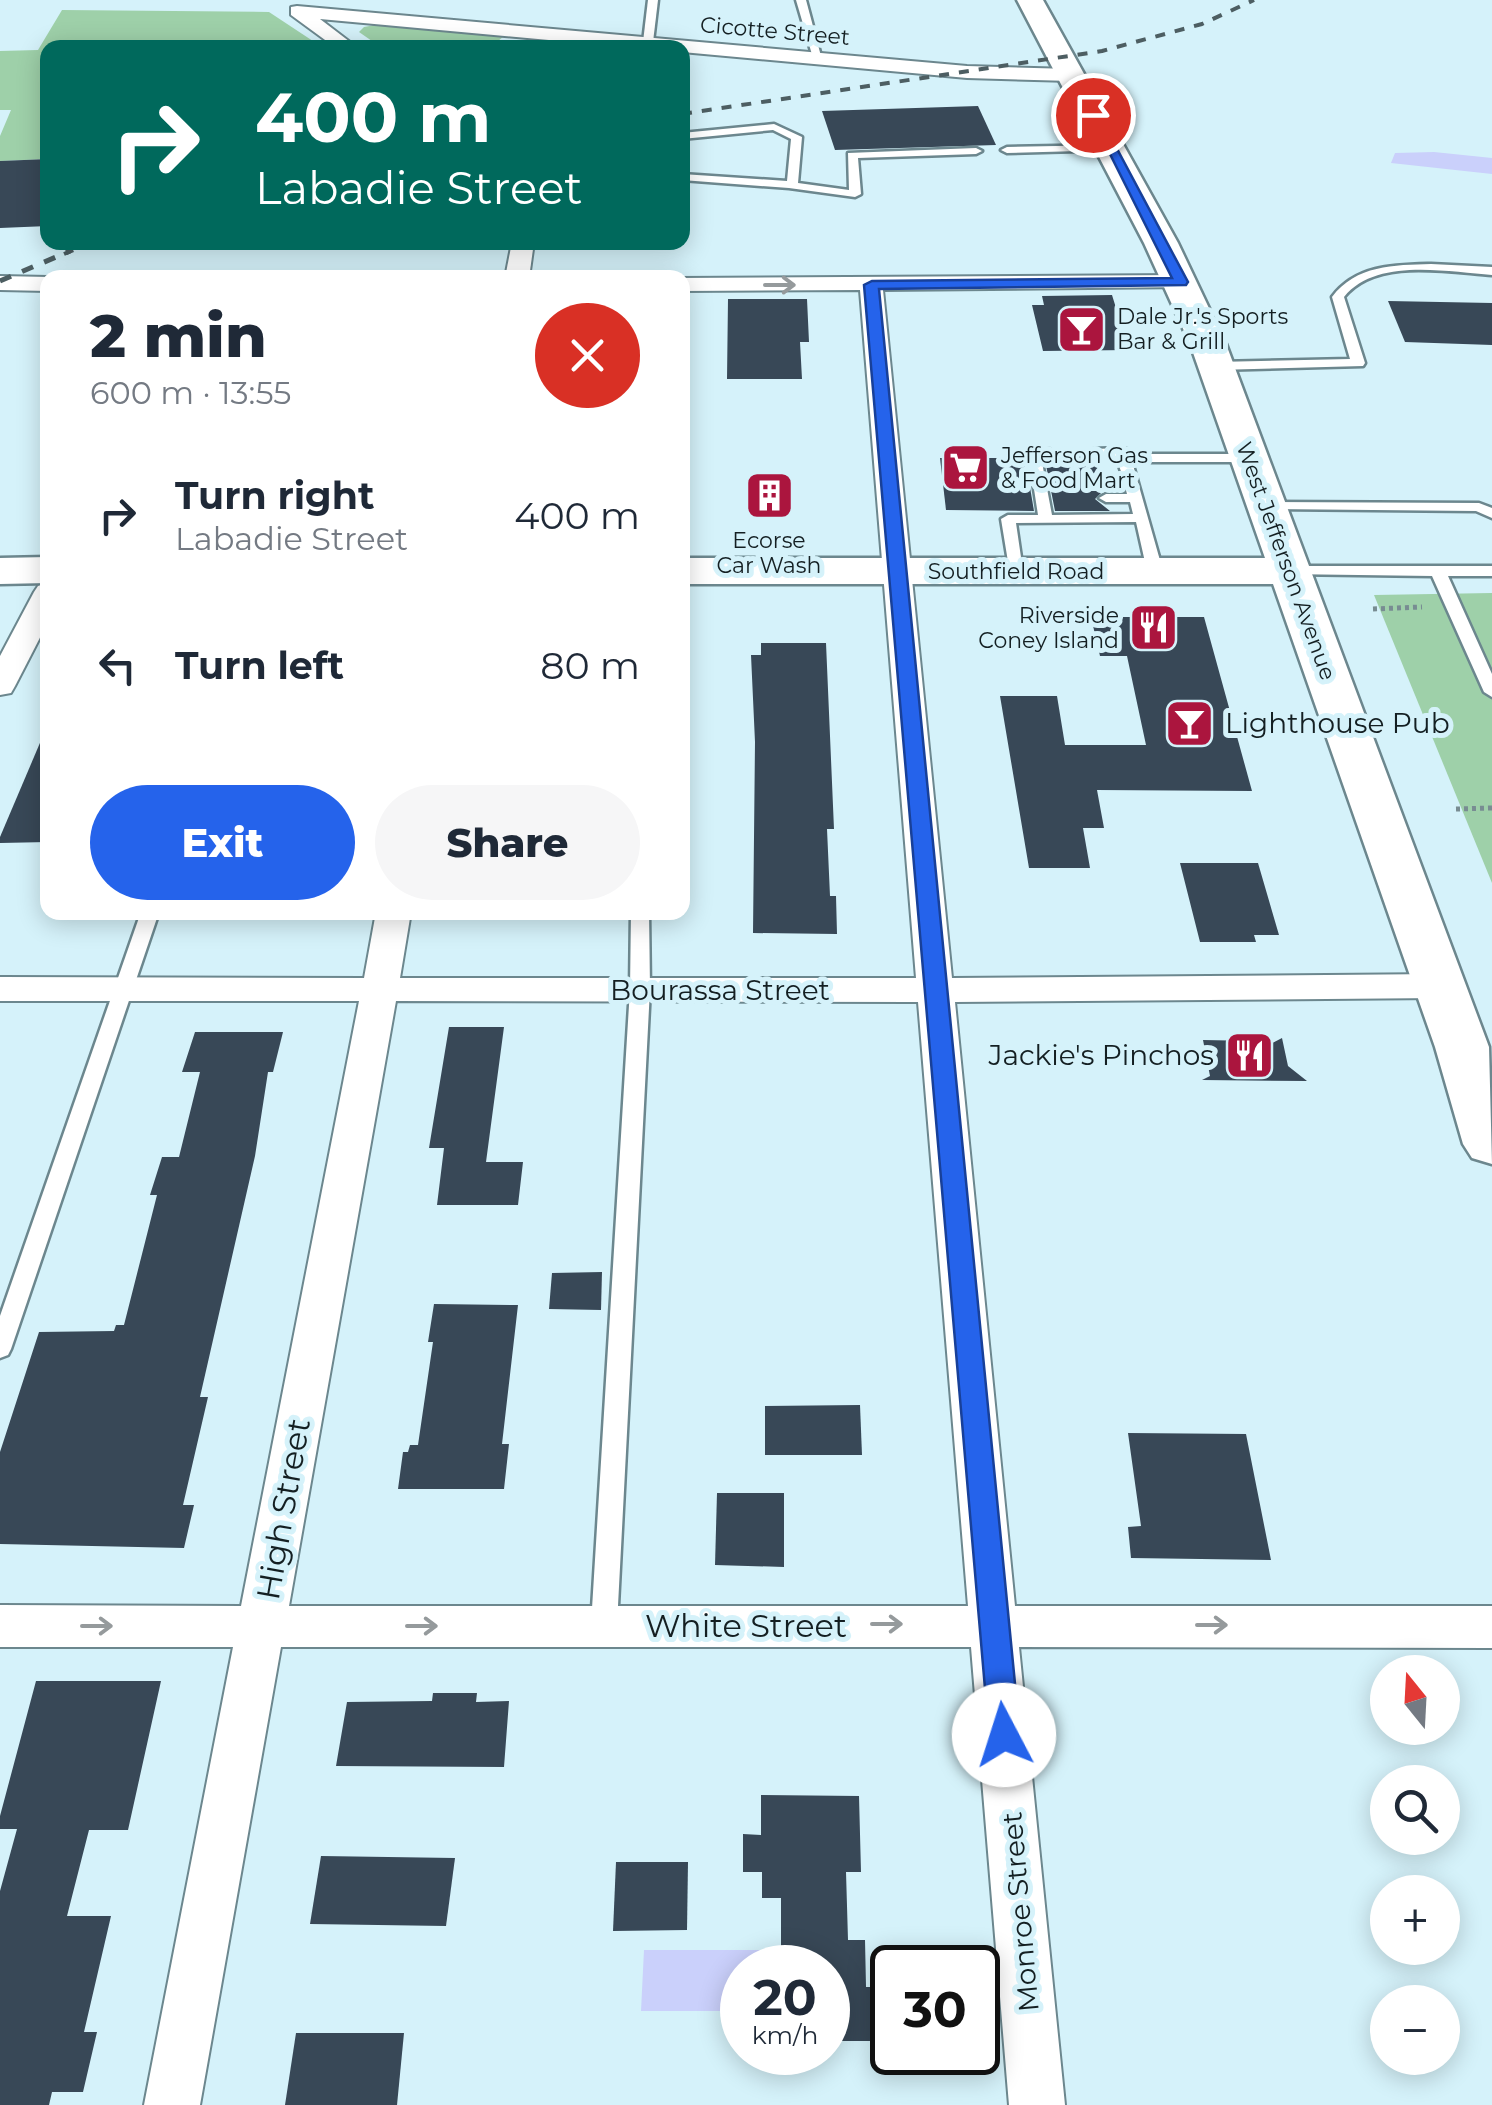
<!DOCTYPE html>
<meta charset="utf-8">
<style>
:root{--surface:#fff;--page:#f6f6f7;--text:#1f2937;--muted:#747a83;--accent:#2563eb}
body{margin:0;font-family:Montserrat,sans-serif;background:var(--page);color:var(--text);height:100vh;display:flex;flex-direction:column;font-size:38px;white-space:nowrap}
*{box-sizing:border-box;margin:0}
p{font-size:32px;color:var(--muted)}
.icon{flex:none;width:55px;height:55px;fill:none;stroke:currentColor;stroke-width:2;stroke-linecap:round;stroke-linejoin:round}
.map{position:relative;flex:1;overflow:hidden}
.drawer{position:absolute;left:40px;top:270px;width:650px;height:650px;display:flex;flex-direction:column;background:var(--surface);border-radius:20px;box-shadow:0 5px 25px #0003}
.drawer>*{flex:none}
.hud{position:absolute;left:40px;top:40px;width:650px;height:210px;border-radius:20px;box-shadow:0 5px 25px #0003;background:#00695c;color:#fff;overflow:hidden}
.needle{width:65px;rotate:342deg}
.fabs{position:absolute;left:1370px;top:1655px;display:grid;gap:20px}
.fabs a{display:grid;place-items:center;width:90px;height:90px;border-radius:50%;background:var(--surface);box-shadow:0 5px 25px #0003;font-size:50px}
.speed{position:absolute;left:720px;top:1945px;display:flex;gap:20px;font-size:50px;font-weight:700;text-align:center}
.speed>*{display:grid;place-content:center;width:130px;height:130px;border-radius:50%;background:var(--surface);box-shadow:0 5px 25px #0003;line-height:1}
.speed small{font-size:25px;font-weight:400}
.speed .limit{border:5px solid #111;border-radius:15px;background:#fff;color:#111}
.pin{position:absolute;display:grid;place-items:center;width:85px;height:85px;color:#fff;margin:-42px;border:5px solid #fff;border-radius:50%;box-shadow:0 2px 10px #0007}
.me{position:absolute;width:110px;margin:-55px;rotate:355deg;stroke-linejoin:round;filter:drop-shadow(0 0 8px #0008)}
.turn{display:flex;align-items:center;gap:35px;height:210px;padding:0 50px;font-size:45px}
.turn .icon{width:130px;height:130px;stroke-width:2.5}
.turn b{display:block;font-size:70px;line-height:85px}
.round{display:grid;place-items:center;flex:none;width:105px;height:105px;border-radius:52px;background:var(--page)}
.summary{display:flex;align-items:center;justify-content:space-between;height:170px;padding:0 50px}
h1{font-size:60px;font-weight:800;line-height:75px}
.action{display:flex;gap:20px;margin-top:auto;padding:20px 50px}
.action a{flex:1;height:115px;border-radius:60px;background:var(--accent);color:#fff;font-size:40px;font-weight:800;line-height:115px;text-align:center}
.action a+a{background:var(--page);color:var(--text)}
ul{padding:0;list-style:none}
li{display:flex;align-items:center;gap:30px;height:150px;padding:0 50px}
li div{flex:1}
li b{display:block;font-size:38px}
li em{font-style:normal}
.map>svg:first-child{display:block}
.green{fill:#9ed0a9}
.water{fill:#cad0fb}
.building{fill:#384857}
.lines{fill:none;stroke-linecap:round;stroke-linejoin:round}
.lane-casing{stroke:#6c878e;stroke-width:5}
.street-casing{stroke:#6c878e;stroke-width:4}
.secondary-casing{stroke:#6c878e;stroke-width:5}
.path{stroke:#788c92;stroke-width:5;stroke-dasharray:4 4;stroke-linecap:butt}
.lane{fill:#fff;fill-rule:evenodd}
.street{fill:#fff;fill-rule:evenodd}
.secondary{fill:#fff;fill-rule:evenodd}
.rail-far1{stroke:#4d5e62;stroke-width:4;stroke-dasharray:10 10;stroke-linecap:butt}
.rail{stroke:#4d5e62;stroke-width:5;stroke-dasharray:12 12;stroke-linecap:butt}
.oneway{stroke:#959a9c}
.route{fill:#2563eb;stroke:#184099;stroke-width:2.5}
.labels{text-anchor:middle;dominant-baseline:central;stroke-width:10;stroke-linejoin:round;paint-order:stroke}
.far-street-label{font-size:22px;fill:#141f22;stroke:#d5f2fa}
.far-poi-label{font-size:22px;fill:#141f22;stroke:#d5f2fa;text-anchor:start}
.poi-label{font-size:28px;fill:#141f22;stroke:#d5f2fa;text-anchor:start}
.street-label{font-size:28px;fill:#141f22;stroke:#d5f2fa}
.near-street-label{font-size:32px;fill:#141f22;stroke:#d5f2fa}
</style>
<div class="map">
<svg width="1492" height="2105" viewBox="0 0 1492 2105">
<rect width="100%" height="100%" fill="#d5f2fa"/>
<g class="green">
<polygon points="62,10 269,12 322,47 48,48 47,159 0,161 0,136 11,110 0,110 0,51 38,50"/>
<polygon points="380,24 504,36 491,47 382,48 359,32 364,27"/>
<polygon points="1492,593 1492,883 1374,595"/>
</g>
<g class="water">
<polygon points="1434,152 1492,158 1492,174 1391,163 1395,153"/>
<polygon points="644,1950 760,1950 760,1967 742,1968 742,2011 641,2011"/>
</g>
<g class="building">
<polygon points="978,106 996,145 835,150 822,111"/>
<polygon points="48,159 48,226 0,228 0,161"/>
<polygon points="1112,295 1129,350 1043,351 1032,305 1044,305 1042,296"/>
<polygon points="728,299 807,299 809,342 800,342 802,379 727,379"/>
<polygon points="1388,301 1492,303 1492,345 1405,342"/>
<polygon points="1059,451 1084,451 1085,456 1096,461 1099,475 1090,483 1104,490 1095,499 1110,511 1055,511 1045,460 1057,457"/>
<polygon points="940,458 1025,458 1034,511 946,510"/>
<polygon points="1091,617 1204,617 1252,791 1097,790 1104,828 1083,828 1090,868 1029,868 1000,696 1057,696 1065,745 1146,745 1127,656 1100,656"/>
<polygon points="761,643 826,643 834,829 827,829 830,896 836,896 837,934 753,933 755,742 751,655 761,655"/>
<polygon points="48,724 48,842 0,843 0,837"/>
<polygon points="1180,863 1258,863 1279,935 1254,935 1256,942 1200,942"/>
<polygon points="449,1027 504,1027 486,1162 523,1162 518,1205 437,1205 444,1148 429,1148"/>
<polygon points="195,1032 283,1032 273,1072 268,1072 255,1156 200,1397 208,1397 183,1505 194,1505 184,1548 0,1544 0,1452 39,1332 114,1331 116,1325 124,1325 157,1195 150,1195 162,1157 179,1157 200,1072 182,1072"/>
<polygon points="1282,1038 1288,1066 1307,1081 1202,1080 1210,1076 1203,1040 1256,1041 1265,1047"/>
<polygon points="602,1272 601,1310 549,1309 552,1273"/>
<polygon points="434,1304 518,1305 502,1444 509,1444 504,1489 398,1489 403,1452 408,1452 410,1445 418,1445 433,1342 428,1342"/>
<polygon points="860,1405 862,1455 765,1455 765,1406"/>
<polygon points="1128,1433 1246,1434 1271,1560 1131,1558 1128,1527 1141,1526"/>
<polygon points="717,1493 784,1493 784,1567 715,1565"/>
<polygon points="36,1681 161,1681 128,1830 89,1830 67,1916 111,1916 84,2032 97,2032 83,2092 52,2092 49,2105 0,2105 0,1891 17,1829 0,1829 0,1816"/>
<polygon points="433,1693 477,1693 476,1702 509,1701 504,1767 336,1766 347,1702 432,1701"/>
<polygon points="761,1795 859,1796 861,1872 846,1872 848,1940 865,1940 866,1987 880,1987 882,2041 828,2041 828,1968 781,1968 781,1898 762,1898 762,1872 743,1872 743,1834 761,1835"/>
<polygon points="321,1856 455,1858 446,1926 310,1924"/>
<polygon points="616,1862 688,1862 687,1930 613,1931"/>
<polygon points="296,2033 404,2033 397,2105 285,2105"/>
</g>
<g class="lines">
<defs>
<g id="lane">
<polygon points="648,0 658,0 653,42 648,45 643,42"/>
<polygon points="796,0 806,0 822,60 813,58"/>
<polygon points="774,124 802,137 798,183 849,190 848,153 976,148 982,151 976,154 858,158 861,194 855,197 789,188 682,180 682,174 787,181 791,139 773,130 682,139 682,133"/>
<polygon points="1111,145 1115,146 1115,150 1007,153 1001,150 1007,147"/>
<path d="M1431 264 1492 267V275C1448 272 1376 257 1344 297L1365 363 1363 366 1216 370 1209 366 1216 362 1350 359 1332 297C1356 265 1394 265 1431 264Z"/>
<polygon points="1122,448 1147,454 1249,454 1256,458 1249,462 1147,462 1131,458 1163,571 1160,574 1150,574 1147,571 1136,522 1016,523 1023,571 1020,574 1010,574 1001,519 1008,515 1038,515 1028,450 1049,449 1056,453 1041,457 1052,515 1133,514 1130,502 1106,502 1099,498 1106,494 1127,494 1125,486 1101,486 1094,482 1101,478 1123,478 1116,456 1094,457 1087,453 1094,449"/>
<polygon points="1265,502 1479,503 1492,508 1492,518 1476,511 1260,509 1258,506"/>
<polygon points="1290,566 1492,566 1492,576 1448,576 1492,674 1492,697 1484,692 1432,576 1285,574 1285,568"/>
<polygon points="141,912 159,912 11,1349 8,1355 0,1358 0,1316"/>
<polygon points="631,912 649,912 650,989 617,1625 613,1633 604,1636 595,1633 591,1625 630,989"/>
</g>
<g id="street">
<polygon points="297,6 967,66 1071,69 1081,75 1071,81 967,78 682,52 682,48 636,48 320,19 358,48 336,48 291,15 291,7"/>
<polygon points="512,242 534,242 529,278 505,278"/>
<path d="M1181 275 1189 277 1193 282 1189 287 883 290 952 978 1440 974 1453 978 1458 986 1453 994 1440 998 955 1002 1015 1606H1492V1648L1019 1647 1065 2105H1009L971 1647H281L200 2105H144L233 1647H0V1605L241 1606 359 1001H0V977L364 978 376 912H411L400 978H916L860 290 682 291 680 278ZM396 1001 918 1002 968 1606H289Z"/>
<polygon points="0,276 48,277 50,278 48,291 0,290"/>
<polygon points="48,583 48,622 15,686 11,693 0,695 0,656 34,592 38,586"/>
</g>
<g id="secondary">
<polygon points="1017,0 1043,0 1178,243 1226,344 1489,1047 1492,1164 1472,1158 1463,1144 1435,1047 1273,584 682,584 682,558 1265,558 1190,344 1144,243"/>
<polygon points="48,557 48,583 0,584 0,558"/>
</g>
</defs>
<use href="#lane" class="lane-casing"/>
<use href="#street" class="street-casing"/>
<use href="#secondary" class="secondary-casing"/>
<g class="path">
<polyline points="1373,609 1422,607"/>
<polyline points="1456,809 1492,808"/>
</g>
<use href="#lane" class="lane"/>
<use href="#street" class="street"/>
<use href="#secondary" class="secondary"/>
<g class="rail-far1">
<polyline points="682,114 1102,51 1202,24 1254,0"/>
<polyline points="64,254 92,242"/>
</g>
<polyline class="rail" points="0,281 70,251"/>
</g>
<defs><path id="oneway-shaft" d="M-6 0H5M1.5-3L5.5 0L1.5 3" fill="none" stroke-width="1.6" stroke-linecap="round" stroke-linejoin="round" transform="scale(2.5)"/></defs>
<g class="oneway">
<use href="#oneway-shaft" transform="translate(780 285)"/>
<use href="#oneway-shaft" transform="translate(887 1624)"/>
<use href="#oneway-shaft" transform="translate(1212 1625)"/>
<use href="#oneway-shaft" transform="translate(97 1626)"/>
<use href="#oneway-shaft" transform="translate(422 1626)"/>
</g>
<polygon class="route" points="1089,112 1099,115 1188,282 1186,285 879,289 1020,1735 1015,1744 1004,1748 994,1744 989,1735 864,285 872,281 1172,278"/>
<defs>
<symbol id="bar-square" viewBox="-11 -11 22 22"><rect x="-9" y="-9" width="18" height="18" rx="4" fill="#ab153e" stroke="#d5f2fa"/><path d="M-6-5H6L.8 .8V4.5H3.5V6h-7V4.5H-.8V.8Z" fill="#fff"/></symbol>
<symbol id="supermarket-square" viewBox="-11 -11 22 22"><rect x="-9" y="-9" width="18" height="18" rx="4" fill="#ab153e" stroke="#d5f2fa"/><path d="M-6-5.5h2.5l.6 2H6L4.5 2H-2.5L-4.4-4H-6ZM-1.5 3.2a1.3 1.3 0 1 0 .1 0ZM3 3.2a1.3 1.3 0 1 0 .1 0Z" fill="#fff"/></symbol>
<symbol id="building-square" viewBox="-11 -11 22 22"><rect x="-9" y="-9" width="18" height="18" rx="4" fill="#ab153e" stroke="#d5f2fa"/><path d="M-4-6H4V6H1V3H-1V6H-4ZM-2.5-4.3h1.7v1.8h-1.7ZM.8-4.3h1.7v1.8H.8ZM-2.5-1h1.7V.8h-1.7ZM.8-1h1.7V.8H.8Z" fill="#fff"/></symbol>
<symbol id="restaurant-square" viewBox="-11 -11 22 22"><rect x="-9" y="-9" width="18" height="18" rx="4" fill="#ab153e" stroke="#d5f2fa"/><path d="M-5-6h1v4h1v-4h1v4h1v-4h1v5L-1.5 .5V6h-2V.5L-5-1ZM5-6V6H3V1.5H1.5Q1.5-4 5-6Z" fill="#fff"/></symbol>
</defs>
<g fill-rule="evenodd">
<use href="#bar-square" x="1054" y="302" width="55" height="55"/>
<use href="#supermarket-square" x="938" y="440" width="55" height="55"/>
<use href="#building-square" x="742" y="468" width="55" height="55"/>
<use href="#restaurant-square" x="1126" y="600" width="55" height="55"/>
<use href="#bar-square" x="1162" y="696" width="55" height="55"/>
<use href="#restaurant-square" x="1222" y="1028" width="55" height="55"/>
</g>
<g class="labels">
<g class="far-street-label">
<text transform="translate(775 31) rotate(5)">Cicotte Street</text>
<text transform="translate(1286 561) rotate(70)">West Jefferson Avenue</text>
<text x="1016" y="571">Southfield Road</text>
</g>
<g class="far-poi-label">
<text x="1117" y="316">Dale Jr.'s Sports<tspan x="1117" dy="25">Bar &amp; Grill</tspan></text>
<text x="1001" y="455">Jefferson Gas<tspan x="1001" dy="25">&amp; Food Mart</tspan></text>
<text x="769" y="540" text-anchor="middle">Ecorse<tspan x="769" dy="25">Car Wash</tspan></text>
<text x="1119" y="615" text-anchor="end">Riverside<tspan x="1119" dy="25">Coney Island</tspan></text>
</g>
<g class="poi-label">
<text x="1225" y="723">Lighthouse Pub</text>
<text x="1214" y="1055" text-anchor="end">Jackie's Pinchos</text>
</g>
<g class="street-label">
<text x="720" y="990">Bourassa Street</text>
<text transform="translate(1020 1912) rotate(-95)">Monroe Street</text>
</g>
<g class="near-street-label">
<text transform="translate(283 1509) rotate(-80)">High Street</text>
<text x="746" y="1625">White Street</text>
</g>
</g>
</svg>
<div class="fabs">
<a><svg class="needle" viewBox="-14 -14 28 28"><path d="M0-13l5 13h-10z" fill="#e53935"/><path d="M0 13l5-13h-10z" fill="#747a83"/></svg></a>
<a><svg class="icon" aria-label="search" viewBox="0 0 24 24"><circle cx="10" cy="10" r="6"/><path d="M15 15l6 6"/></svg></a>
<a>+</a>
<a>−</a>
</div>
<div class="speed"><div>20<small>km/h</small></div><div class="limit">30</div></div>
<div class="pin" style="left:1093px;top:115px;background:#d93025"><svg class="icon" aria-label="arrive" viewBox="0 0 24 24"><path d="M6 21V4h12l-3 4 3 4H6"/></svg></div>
<svg class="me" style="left:1004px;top:1735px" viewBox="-20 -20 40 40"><circle r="19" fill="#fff"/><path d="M0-13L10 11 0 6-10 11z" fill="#2563eb"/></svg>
<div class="hud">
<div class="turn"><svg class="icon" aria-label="right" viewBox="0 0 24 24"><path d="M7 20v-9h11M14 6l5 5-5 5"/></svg><div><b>400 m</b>Labadie Street</div></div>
</div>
<section class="drawer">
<div class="summary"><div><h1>2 min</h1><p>600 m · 13:55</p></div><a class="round" style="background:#d93025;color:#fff"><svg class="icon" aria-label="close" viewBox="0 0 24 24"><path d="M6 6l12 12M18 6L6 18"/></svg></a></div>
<ul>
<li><svg class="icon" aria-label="right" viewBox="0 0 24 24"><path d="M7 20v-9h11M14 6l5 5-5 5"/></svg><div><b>Turn right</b><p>Labadie Street</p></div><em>400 m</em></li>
<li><svg class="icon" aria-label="left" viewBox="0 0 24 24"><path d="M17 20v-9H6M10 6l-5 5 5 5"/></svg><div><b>Turn left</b></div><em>80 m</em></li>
</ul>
<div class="action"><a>Exit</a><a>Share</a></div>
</section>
</div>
